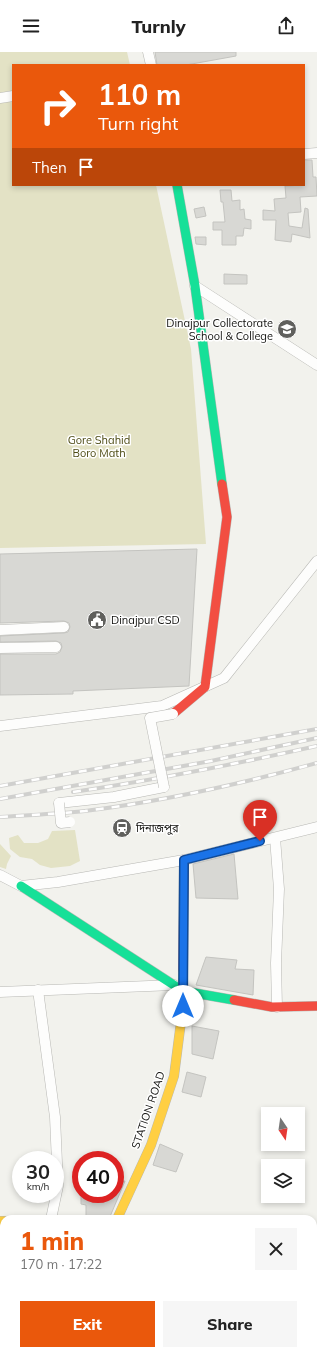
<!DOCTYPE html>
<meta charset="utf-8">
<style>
:root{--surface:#fff;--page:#f6f6f6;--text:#222;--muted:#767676;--accent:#ea580c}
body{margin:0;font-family:Mulish,"Noto Sans Bengali",sans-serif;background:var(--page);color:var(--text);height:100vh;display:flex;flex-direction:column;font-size:15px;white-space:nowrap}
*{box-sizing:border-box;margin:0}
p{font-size:13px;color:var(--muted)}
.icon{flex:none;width:22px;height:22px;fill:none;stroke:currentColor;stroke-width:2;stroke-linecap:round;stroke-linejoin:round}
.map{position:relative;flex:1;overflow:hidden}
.drawer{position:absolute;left:0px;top:1163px;width:317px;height:140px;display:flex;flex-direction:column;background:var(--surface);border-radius:12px 12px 0 0;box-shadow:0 2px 6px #0003}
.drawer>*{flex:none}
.hud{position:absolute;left:12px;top:12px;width:293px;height:122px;border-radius:0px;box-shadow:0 2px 6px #0003;background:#ea580c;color:#fff;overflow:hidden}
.needle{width:26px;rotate:167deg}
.fabs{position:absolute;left:261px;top:1055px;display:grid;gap:8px}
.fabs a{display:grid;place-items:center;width:44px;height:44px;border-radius:0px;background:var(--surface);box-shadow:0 2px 6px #0003;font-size:20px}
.speed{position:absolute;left:12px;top:1099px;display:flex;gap:8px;font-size:20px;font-weight:700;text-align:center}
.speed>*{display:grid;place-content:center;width:52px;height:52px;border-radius:50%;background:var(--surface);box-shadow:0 2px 6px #0003;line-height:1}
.speed small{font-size:10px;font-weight:400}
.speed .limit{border:6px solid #d22;background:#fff;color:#111}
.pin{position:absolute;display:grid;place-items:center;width:34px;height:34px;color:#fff;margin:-41px -17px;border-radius:50% 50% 50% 0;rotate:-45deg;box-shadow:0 0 4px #0007}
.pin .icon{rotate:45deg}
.me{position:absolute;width:44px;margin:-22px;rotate:0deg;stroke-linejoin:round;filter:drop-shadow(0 0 3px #0008)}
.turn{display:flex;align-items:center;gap:14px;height:84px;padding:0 20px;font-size:18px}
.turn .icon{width:52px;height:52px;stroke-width:2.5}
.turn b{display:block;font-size:28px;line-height:34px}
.then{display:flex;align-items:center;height:38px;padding:0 20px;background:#0003;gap:8px;font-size:15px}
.round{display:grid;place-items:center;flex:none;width:42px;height:42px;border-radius:0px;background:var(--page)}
.headline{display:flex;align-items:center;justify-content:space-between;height:68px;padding:0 20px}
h1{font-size:24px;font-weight:800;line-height:30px;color:var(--accent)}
.button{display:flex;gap:8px;margin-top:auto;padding:8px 20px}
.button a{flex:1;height:46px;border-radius:0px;background:var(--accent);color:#fff;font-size:16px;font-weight:800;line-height:46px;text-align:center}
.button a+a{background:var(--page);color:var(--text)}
header{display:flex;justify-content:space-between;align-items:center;height:52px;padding:0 20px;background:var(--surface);font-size:18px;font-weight:800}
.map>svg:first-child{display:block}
.green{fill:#e3e2c5}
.building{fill:#d8d8d4;stroke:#c4c4c0}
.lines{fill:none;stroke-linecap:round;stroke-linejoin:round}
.street-casing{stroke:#b8b8b4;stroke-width:11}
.fast-casing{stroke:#b8b8b4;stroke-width:10}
.slow-casing{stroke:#b8b8b4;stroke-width:10}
.jam-casing{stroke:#b8b8b4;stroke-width:10}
.street{stroke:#fdfdfc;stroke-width:10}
.fast{stroke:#16e098;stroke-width:9}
.slow{stroke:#ffcf43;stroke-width:9}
.jam{stroke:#f24e42;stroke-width:9}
.rail-casing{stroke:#d0d0ce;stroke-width:4}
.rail{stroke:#fff;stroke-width:2.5;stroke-dasharray:8;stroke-linecap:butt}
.street-bridge-casing{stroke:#b8b8b4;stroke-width:11;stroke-linecap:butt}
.street-bridge{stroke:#fdfdfc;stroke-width:10}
.route-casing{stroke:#114b97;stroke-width:10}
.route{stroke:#1a73e8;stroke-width:7}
.labels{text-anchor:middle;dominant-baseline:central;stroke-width:3;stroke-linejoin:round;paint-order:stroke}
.poi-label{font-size:11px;fill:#12120f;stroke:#fff;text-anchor:start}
.park-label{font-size:11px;fill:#4e4c15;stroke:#fff}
.street-label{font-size:11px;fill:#12120f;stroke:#fff}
</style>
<header><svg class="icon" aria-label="menu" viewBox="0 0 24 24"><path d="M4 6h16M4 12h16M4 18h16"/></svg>Turnly<svg class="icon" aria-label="share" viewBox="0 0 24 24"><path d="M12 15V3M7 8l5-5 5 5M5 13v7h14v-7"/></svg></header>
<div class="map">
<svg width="317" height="1303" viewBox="0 0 317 1303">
<rect width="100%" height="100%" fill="#f2f2ed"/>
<g class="green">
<polygon points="0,0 127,0 130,13 13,13 13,40 0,41"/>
<polygon points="13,49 13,133 156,133 191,297 206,492 0,496 0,51"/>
<polygon points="75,778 80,809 70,814 51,816 40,813 32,807 20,805 10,797 9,786 18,783 24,791 38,791 48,787 52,779"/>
<polygon points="0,792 11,804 7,812 6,817 0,815"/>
</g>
<g class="building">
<polygon points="155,0 236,0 236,4 186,13 157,13"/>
<polygon points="304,108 312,108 313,125 316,125 317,144 300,145 301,160 288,161 289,174 302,176 305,156 308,157 310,186 292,182 291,190 275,188 276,168 263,168 263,158 275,159 274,147 286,146 285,134 304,133"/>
<polygon points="220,138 231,138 232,149 240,148 240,158 244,157 245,167 251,168 251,177 244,176 243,184 236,184 236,193 222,193 222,178 213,178 213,170 225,170 223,150 221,150"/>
<polygon points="204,155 206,164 196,166 194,157"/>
<polygon points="195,185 206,185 206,193 196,192"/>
<polygon points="224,222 247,223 247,232 224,232"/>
<polygon points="197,497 189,634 73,639 73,642 0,643 0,602 56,602 60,600 62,595 61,591 56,589 0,590 0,584 64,581 68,580 70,575 69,571 64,569 0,571 0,502"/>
<polygon points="234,802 238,847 196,846 193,812"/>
<polygon points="206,905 237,908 235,917 254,918 253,943 196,933"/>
<polygon points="192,974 219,979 213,1007 192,1002"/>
<polygon points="187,1020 206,1025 201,1045 182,1040"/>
<polygon points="160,1092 183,1102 176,1120 153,1113"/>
<polygon points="125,1129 109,1167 86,1167 86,1153 81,1152 81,1142 115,1142 115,1130"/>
</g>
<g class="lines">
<defs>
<g id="street">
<polyline points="148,0 151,13"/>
<polyline points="0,46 13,44"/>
<polyline points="304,102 317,101"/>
<polyline points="195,234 317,313"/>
<polyline points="0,578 64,575"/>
<polyline points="0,596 56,595"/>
<polyline points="0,674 162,654 224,626 317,509"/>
<polyline points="59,751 114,745 164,735"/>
<polyline points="275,786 279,837 276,911 277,955"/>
<polyline points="0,823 21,834 58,830 184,808 317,775"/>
<polyline points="38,938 55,1065 58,1134 51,1167"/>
<polyline points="0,940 174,933"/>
</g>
<g id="fast">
<polyline points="177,133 195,234 222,432"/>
<polyline points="21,834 183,939 234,948"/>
<polyline points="63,1303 65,1299"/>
</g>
<g id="slow">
<polyline points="117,1167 151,1093 174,1024 183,954 183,918"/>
<polyline points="0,1169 4,1169"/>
</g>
<g id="jam">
<polyline points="173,662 205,635 227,465 222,432"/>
<polyline points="183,918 184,808"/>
<polyline points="234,948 272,955 317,954"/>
<polyline points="313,1238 317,1237"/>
</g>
</defs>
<use href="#street" class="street-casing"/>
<use href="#fast" class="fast-casing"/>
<use href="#slow" class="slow-casing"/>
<use href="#jam" class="jam-casing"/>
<use href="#street" class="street"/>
<use href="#fast" class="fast"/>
<use href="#slow" class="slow"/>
<use href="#jam" class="jam"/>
<defs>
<g id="rail">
<polyline points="0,734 317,677"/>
<path d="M73 740C155 728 236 712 317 694"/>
<polyline points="0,747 211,709 317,686"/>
<path d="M0 765C28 763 57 762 85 759 164 749 241 732 317 711"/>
</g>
</defs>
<use href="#rail" class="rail-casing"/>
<use href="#rail" class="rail"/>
<defs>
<g id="street-bridge">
<polyline points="164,735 150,666 173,662"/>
<polyline points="59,751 61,771 70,770"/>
</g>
</defs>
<use href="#street-bridge" class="street-bridge-casing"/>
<use href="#street-bridge" class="street-bridge"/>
</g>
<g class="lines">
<defs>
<polyline id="route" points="183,954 184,808 260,789"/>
</defs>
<use href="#route" class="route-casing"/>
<use href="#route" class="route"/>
</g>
<defs>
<symbol id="school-disc" viewBox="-11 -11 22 22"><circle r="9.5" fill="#60605d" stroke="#fff"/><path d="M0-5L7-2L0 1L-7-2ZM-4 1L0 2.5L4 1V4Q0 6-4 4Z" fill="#fff"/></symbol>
<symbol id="civic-disc" viewBox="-11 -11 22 22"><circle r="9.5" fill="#60605d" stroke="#fff"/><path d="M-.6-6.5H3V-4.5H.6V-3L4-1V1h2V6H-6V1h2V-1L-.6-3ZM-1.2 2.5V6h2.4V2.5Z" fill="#fff"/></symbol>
<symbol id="station-disc" viewBox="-11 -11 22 22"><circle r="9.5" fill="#60605d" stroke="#fff"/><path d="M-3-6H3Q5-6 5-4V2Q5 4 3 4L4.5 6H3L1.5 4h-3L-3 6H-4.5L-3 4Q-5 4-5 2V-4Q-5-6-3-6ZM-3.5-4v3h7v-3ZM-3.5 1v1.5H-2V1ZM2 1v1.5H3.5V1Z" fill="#fff"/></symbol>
</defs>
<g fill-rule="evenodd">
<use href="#school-disc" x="276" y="266" width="22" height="22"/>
<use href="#civic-disc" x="86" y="557" width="22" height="22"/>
<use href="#station-disc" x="111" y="765" width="22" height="22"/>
</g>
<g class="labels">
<g class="poi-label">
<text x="273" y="271" text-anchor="end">Dinajpur Collectorate<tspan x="273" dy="13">School &amp; College</tspan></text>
<text x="111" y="568">Dinajpur CSD</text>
<text x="136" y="776">দিনাজপুর</text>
</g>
<g class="park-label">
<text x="99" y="388">Gore Shahid<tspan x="99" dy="13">Boro Math</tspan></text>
</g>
<g class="street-label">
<text transform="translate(148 1058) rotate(-71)">STATION ROAD</text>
</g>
</g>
</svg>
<div class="fabs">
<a><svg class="needle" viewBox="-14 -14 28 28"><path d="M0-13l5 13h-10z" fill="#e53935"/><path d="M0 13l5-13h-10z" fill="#767676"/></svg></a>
<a><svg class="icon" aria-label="layers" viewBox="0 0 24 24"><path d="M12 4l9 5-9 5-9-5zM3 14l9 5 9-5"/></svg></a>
</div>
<div class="speed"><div>30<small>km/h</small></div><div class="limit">40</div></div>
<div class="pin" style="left:260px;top:789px;background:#d93025"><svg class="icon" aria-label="arrive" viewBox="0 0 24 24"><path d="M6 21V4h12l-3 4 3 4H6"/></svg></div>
<svg class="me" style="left:183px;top:954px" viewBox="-20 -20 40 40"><circle r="19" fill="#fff"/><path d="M0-13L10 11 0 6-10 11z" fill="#1a73e8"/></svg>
<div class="hud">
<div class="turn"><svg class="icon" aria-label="right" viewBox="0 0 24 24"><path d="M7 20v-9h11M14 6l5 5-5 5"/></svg><div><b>110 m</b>Turn right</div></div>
<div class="then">Then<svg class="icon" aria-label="arrive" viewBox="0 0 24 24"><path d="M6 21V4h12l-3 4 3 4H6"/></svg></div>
</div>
<section class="drawer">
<div class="headline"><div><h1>1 min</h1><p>170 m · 17:22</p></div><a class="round"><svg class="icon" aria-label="close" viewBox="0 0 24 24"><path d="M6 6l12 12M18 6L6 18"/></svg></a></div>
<div class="button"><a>Exit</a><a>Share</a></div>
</section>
</div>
